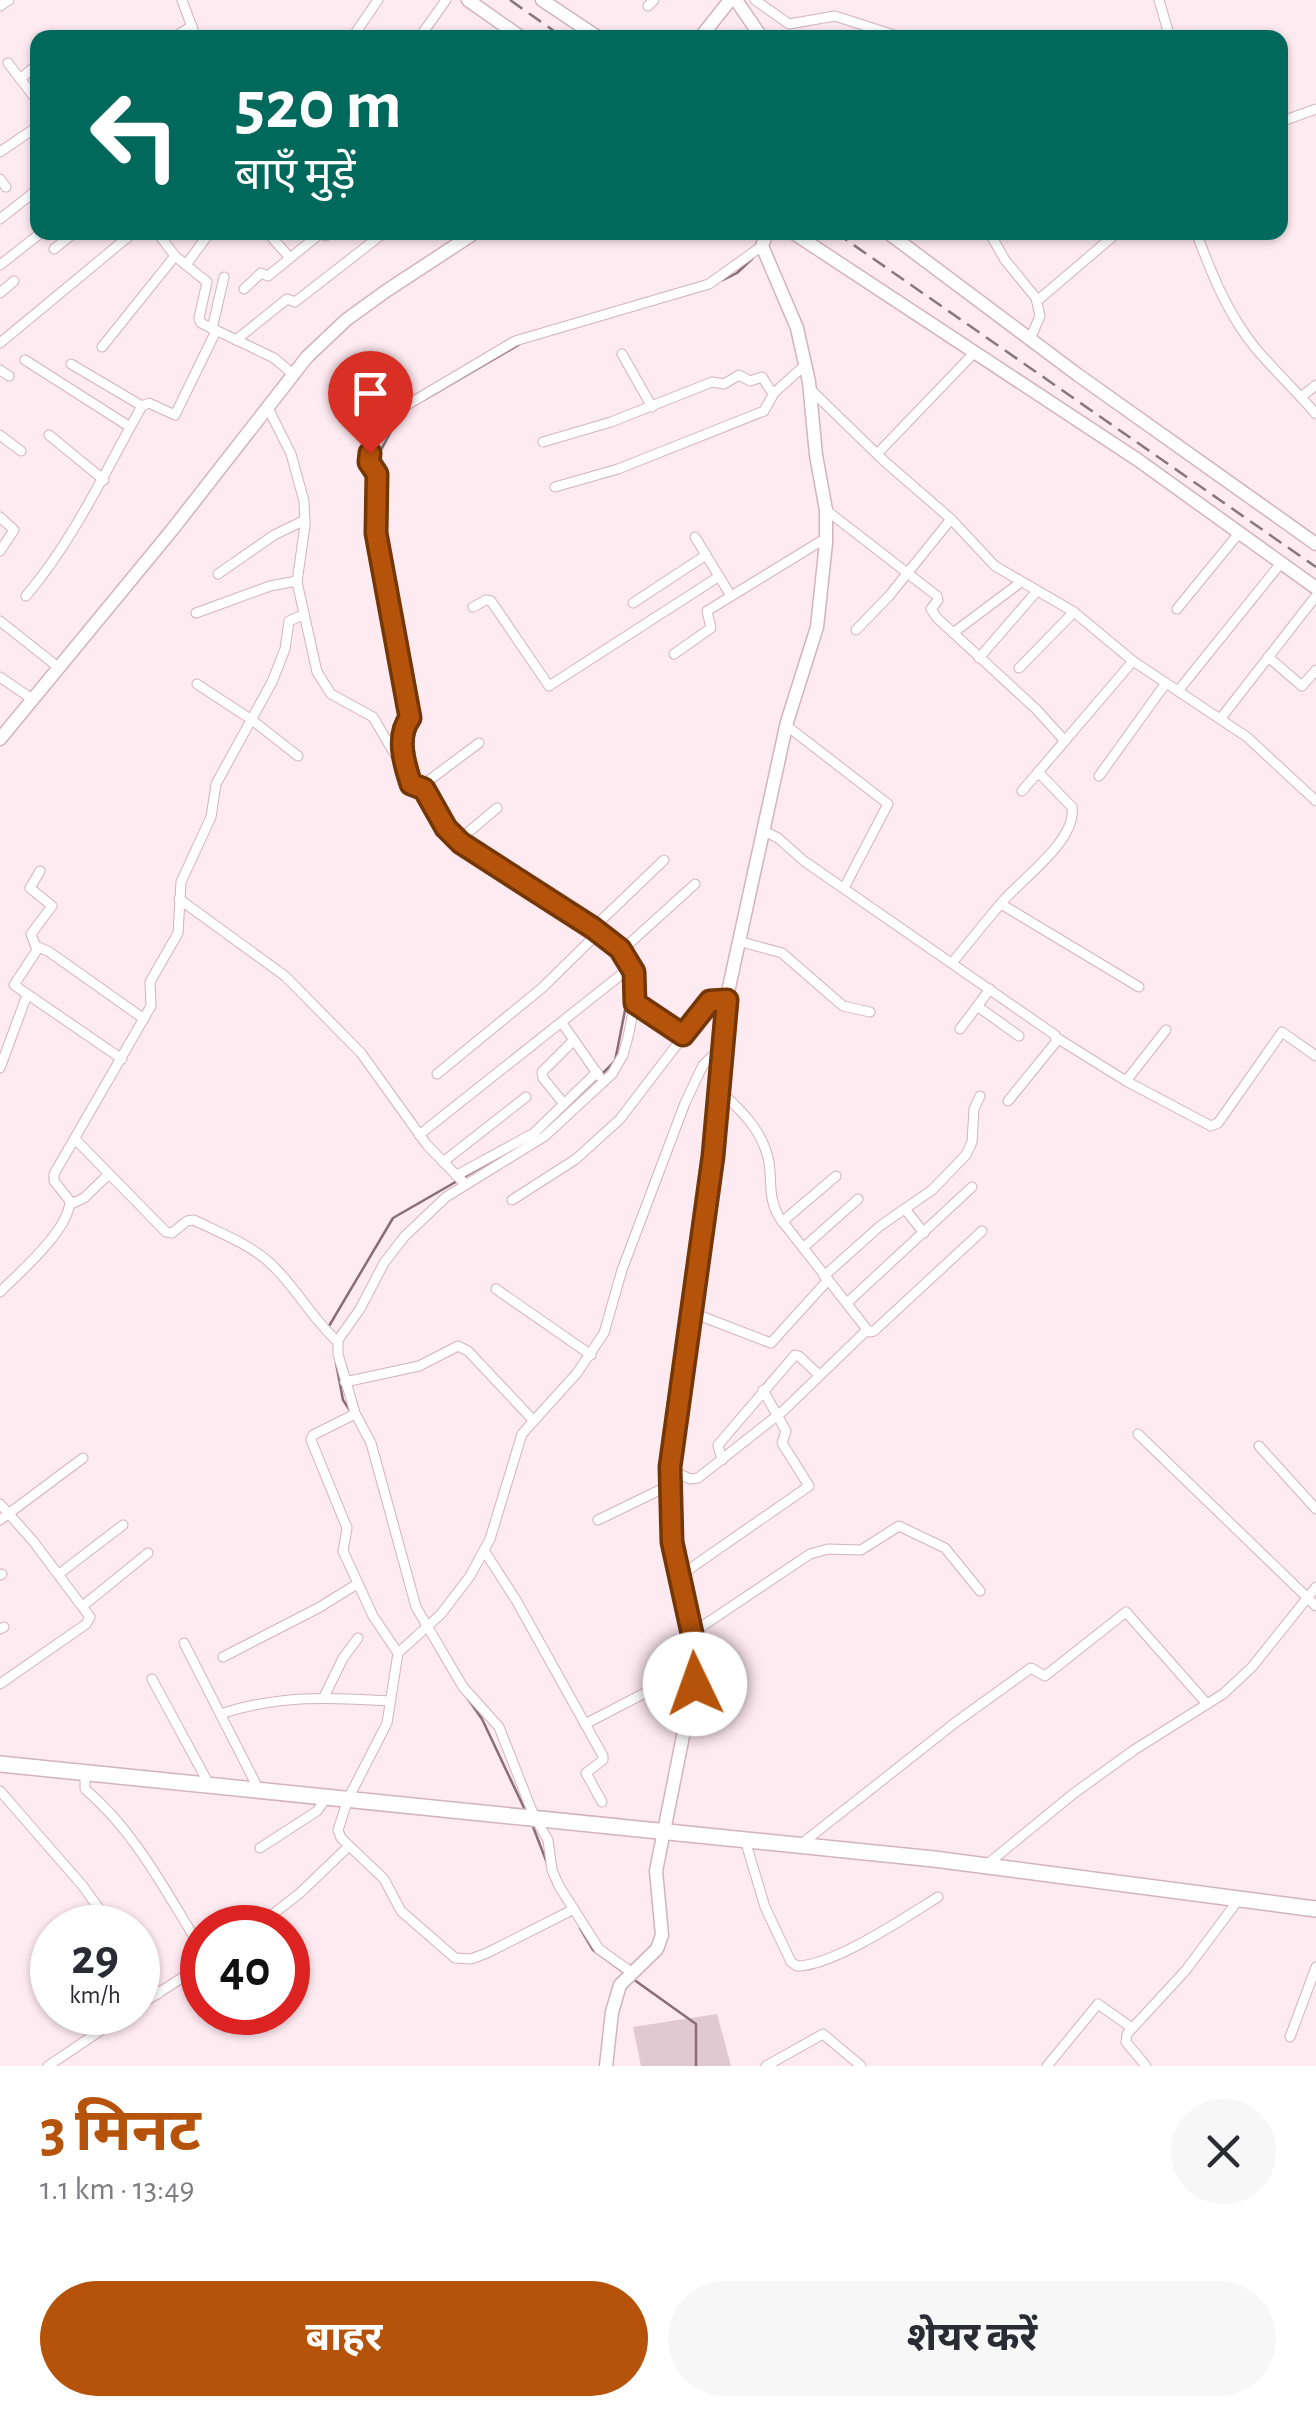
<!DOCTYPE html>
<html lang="hi">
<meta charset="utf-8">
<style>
:root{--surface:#fff;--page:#f7f7f7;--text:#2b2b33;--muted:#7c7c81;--accent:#b45309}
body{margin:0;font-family:"Alegreya Sans","Noto Sans Devanagari",sans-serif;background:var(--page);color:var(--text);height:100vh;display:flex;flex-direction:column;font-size:38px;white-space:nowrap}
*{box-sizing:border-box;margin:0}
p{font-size:32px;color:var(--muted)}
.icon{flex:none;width:55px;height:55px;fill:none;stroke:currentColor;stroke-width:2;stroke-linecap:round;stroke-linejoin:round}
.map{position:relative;height:2066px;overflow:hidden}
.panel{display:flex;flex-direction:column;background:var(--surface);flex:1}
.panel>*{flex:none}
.guide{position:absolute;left:30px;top:30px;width:1258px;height:210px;border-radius:20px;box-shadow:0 2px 8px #0004;background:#00695c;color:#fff;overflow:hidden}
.speed{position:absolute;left:30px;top:1905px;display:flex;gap:20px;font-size:50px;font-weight:700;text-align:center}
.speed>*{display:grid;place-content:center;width:130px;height:130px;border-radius:50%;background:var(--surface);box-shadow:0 2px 8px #0004;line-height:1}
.speed small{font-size:25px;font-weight:400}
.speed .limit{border:15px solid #d22;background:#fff;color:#111}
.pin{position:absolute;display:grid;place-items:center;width:85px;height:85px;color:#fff;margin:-102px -42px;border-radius:50% 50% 50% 0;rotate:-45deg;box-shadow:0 0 10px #0007}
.pin .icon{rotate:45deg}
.me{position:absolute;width:110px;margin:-55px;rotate:357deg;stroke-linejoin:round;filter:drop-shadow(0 0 8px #0008)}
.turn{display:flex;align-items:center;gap:35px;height:210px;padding:0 40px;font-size:45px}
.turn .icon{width:130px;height:130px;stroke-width:2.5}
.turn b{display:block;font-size:70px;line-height:85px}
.round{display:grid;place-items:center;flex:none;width:105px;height:105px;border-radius:52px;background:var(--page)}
.head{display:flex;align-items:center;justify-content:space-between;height:170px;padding:0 40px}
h1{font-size:60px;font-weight:700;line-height:75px;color:var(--accent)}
.button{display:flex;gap:20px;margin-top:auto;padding:20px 40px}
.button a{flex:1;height:115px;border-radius:60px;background:var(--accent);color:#fff;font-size:40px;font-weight:700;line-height:115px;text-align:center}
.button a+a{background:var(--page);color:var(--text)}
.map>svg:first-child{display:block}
.green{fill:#e1c9d1}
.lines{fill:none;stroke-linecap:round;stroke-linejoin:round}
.stream{stroke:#896d77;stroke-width:2.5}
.street-casing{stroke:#d2b3be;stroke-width:11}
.secondary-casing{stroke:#d2b3be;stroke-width:15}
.primary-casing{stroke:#d2b3be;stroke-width:18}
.street{stroke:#fff;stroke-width:9}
.secondary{stroke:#fff;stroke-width:12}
.primary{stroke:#fff;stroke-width:15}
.rail{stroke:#86777d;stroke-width:2.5;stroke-dasharray:15 8;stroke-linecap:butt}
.route-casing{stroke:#753606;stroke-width:25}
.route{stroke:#b45309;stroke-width:18}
</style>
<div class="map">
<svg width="1316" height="2066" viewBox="0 0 1316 2066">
<rect width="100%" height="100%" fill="#feeaf1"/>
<polygon class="green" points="717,2014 731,2066 641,2066 633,2027"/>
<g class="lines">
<g class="stream">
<polyline points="723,280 737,273 753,258"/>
<polyline points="424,400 520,344"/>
<polyline points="375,461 395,424"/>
<polyline points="371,473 367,520 406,716"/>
<polyline points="407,729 416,781"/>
<polyline points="420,793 437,820"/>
<polyline points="575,922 593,934"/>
<polyline points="601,1075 615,1061 631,980"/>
<polyline points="540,1133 595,1080"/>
<polyline points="329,1326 393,1218 511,1150"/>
<polyline points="336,1363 343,1400 351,1412"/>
<polyline points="468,1699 482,1719 526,1812"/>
<polyline points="532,1824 547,1863"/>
<polyline points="580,1928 593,1950 626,1974"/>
<polyline points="633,1979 696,2024 696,2066"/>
</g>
<defs>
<g id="street">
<polyline points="182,0 196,38"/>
<polyline points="755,0 789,24 835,16 903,38"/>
<polyline points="1159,0 1170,38"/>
<polyline points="0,6 9,0"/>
<polyline points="648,6 654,0"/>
<polyline points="173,38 192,26"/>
<polyline points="352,38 378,0"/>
<polyline points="419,38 446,0"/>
<polyline points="957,38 975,38"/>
<polyline points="8,63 38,102"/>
<polyline points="20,79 38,64"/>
<polyline points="1280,122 1316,109"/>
<polyline points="0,152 38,126"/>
<polyline points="0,179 6,187"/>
<polyline points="0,219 38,189"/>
<polyline points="157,232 175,256 207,282 199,318 201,323 274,358 294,375"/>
<polyline points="267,232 290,258"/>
<polyline points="989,232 1005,260 1036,298 1040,316 1031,337"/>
<path d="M1196 232C1212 275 1228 315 1257 350 1276 372 1297 392 1316 414"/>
<polyline points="54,249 75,232"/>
<polyline points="0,265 42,232"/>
<polyline points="186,265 210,232"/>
<polyline points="244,289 261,273 268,276 321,233 326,236 331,232"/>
<polyline points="0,293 14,281"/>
<polyline points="1037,301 1118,232"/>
<polyline points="212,329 224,277"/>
<polyline points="236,340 287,299 295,302 385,232"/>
<polyline points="0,343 134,232"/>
<polyline points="102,347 175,256"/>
<polyline points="622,354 652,407"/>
<polyline points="25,360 130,427"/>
<polyline points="71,364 142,406"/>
<polyline points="0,370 9,376"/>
<polyline points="810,389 883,460 951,519 995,566 1074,612 1133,661 1247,737 1316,801"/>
<polyline points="1301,397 1316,385"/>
<polyline points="268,408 291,454 304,501 305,525 297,582 317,672 331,694 373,717 407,775"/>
<polyline points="0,435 21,451"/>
<polyline points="49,435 104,480"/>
<polyline points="543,442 611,422 712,382 724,384 739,375 750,381 762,377 773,394"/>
<polyline points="877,454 974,353"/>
<polyline points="555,487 618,469 764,411 774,393 805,365"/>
<polyline points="826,510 937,596 938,600 931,609 937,618 1036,709 1065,741"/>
<polyline points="0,517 14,530 0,551"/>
<polyline points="695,537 731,596"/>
<polyline points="218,574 274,535 305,520"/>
<path d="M26 596C75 538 105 471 142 406L149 403 175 415 216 331"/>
<polyline points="633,603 706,555"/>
<polyline points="473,607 486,600 491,601 549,686 718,577"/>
<polyline points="1177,609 1239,533"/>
<polyline points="196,613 270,586 297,581"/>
<polyline points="0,621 58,667"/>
<polyline points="856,630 889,596 951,519"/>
<polyline points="953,633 1021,582"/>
<polyline points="674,654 711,628 707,611 826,538"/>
<polyline points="1268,657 1302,686 1316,670"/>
<polyline points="979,658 1037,591"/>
<polyline points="1019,668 1074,612"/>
<polyline points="0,677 32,699"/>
<polyline points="197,684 252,720 298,756"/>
<polyline points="1178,691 1281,563"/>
<polyline points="1221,718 1316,596"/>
<polyline points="787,726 888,804 845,886"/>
<polyline points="1099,776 1166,683"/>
<polyline points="424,789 428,781 479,743"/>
<polyline points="1022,791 1133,661"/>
<polyline points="762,830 778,838 804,861 1055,1035 1056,1042 1008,1101"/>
<polyline points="459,840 497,808"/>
<polyline points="40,871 30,888 52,906 31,934 37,950 14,985 122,1059"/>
<polyline points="179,899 285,976 361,1053 427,1145 465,1184"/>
<polyline points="1001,904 1139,987"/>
<polyline points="593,928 664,860"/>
<polyline points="738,941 782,953 843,1006 870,1012"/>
<polyline points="38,947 48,951 144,1019"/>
<polyline points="621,951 695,884"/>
<path d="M952 963C969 942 986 921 1003 901 1023 878 1077 840 1072 807L1038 772"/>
<polyline points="635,1003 683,1035"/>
<polyline points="977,1006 1019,1036"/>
<polyline points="562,1023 599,1076"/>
<polyline points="960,1029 990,989"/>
<polyline points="1057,1038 1126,1081 1211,1126 1218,1123 1282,1032 1316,1056"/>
<polyline points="0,1068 27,995"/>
<polyline points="437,1074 542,988 599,932"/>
<polyline points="1126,1081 1166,1030"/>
<path d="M719 1090C742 1111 763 1131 769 1162 772 1183 768 1198 779 1217L869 1332 874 1331 982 1231"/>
<polyline points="564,1104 543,1078 542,1072 574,1040"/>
<polyline points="419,1135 632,966"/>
<path d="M76 1140 166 1232 172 1233 187 1221 194 1220C220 1233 250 1244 271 1264 296 1287 312 1319 338 1342"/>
<polyline points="443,1162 526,1097"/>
<polyline points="457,1175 534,1133 597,1072"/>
<polyline points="512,1200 576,1159 620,1119 708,1004 715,1000 727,1000"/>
<polyline points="71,1204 84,1198 109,1174"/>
<polyline points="905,1209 924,1233"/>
<polyline points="782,1222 836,1176"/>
<polyline points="803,1248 858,1199"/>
<polyline points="824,1276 880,1226 932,1190 966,1155 972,1142 974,1109 980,1096"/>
<polyline points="496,1289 591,1355"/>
<path d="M0 1292C20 1272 69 1230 70 1201L54 1181V1174L151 1006 150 982 178 933 181 882 211 817 216 784 272 682 285 649 289 621 303 615"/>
<polyline points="847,1303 972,1187"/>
<polyline points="693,1313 771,1343 828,1280"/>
<polyline points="345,1382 419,1366 458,1346 468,1351 534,1421"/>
<polyline points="355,1414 313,1435 311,1440 347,1528 343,1551 373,1616 398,1653"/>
<polyline points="1138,1434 1316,1606"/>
<polyline points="1259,1446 1316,1509"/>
<polyline points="722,1460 718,1445 795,1355 799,1356 819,1375"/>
<polyline points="670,1469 690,1479 698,1478 783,1411 867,1330"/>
<polyline points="0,1504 33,1541 90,1617 86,1624 0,1684"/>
<polyline points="0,1520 83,1458"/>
<polyline points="598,1520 670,1485"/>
<polyline points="485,1552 516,1600 603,1756 603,1760 586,1773 602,1802"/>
<polyline points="59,1574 123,1525"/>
<polyline points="0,1575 2,1574"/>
<polyline points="678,1577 809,1486 782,1443 786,1431 763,1390"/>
<polyline points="84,1605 148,1553"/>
<polyline points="0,1629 4,1627"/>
<polyline points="692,1633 810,1554 828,1549 861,1550 899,1526 945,1548 980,1591"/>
<polyline points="184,1643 259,1790"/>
<polyline points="223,1657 320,1607 357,1584"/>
<polyline points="152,1679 210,1786"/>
<polyline points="324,1697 343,1658 358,1638"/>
<path d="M220 1714C278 1695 330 1697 390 1701"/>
<polyline points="585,1724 697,1666"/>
<path d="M85 1773V1789C136 1832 167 1894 202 1950"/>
<polyline points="0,1791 82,1885 113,1928"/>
<path d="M745 1840 765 1907 791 1962 797 1966C833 1966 906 1917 938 1897"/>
<polyline points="800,1845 956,1722 1031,1668 1045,1676 1126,1612 1207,1704"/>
<polyline points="260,1848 317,1811 327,1797"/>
<polyline points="985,1866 1073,1794 1134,1750 1223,1694 1252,1667 1316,1587"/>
<polyline points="574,1909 487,1953 471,1959 455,1958 401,1911 384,1879 341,1838 338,1830 348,1799 387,1723 398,1653 441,1614 470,1576 490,1539 522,1434 577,1373 604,1333 622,1270 685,1103 703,1065 721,1048"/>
<polyline points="255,1928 300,1893 349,1846"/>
<polyline points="138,1964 158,1994"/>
<polyline points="631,1972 599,1949 559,1886 552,1870 548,1840 534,1816 499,1727 463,1687 416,1607 371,1443 355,1413 338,1354 338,1340 360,1309 384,1263 404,1237 446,1197 545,1136 612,1074 623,1055 628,1037 637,992 634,972 627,957 596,930 461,843 446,828 424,789 410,783 401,731 409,722 410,713 374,522 377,474 369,459 383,430 407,405 515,341 709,284 762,246"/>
<polyline points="138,2006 202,1965"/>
<polyline points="1290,2037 1316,1967"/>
<polyline points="48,2066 128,2012"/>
<polyline points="766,2066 823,2034 861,2066"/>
<polyline points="1047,2066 1098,2004 1132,2028"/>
<polyline points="1146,2066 1126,2042 1127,2034 1186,1970 1239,1899"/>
</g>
<g id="secondary">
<polyline points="468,0 522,38"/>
<polyline points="542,0 599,38"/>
<polyline points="736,0 762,38"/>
<polyline points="700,38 730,0"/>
<polyline points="792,232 1138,460 1316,588"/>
<polyline points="887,232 1078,375 1316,544"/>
<polyline points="0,739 172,530 307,357 346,320 386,291 476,232"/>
<polyline points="606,2066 612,2012 620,1985 657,1949 662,1935 656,1871 697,1666 672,1541 669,1504 672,1447 713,1156 728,992 787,722 817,627 826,543 826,510 816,455 809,382 797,328 762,246 767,232"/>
</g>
<polyline id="primary" points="0,1764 934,1859 1316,1909"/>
</defs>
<use href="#street" class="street-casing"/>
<use href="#secondary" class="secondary-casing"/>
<use href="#primary" class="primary-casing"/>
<use href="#street" class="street"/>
<use href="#secondary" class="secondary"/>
<use href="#primary" class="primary"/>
<g class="rail">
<polyline points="510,0 564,38"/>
<polyline points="835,232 1316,567"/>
</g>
</g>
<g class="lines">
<defs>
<path id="route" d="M370 453 369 462 377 474 376 533 410 718C396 736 404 763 411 784L424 789 446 828 461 843 593 928 620 949 634 972 635 1003 683 1035 710 1001 727 1000 713 1156 670 1467 672 1542 695 1647V1684"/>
</defs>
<use href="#route" class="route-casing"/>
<use href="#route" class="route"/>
</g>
</svg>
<div class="speed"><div>29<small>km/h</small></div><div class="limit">40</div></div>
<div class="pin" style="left:370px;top:453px;background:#d93025"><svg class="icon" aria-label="arrive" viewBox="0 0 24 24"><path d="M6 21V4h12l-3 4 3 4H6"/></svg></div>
<svg class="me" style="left:695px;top:1684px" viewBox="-20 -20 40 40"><circle r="19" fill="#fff"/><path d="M0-13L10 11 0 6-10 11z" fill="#b45309"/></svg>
<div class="guide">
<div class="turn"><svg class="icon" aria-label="left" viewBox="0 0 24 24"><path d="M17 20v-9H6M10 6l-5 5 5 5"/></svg><div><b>520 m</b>बाएँ मुड़ें</div></div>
</div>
</div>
<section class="panel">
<div class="head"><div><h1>3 मिनट</h1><p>1.1 km · 13:49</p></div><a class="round"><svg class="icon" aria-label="close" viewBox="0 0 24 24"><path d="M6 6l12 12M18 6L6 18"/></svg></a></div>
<div class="button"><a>बाहर</a><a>शेयर करें</a></div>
</section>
